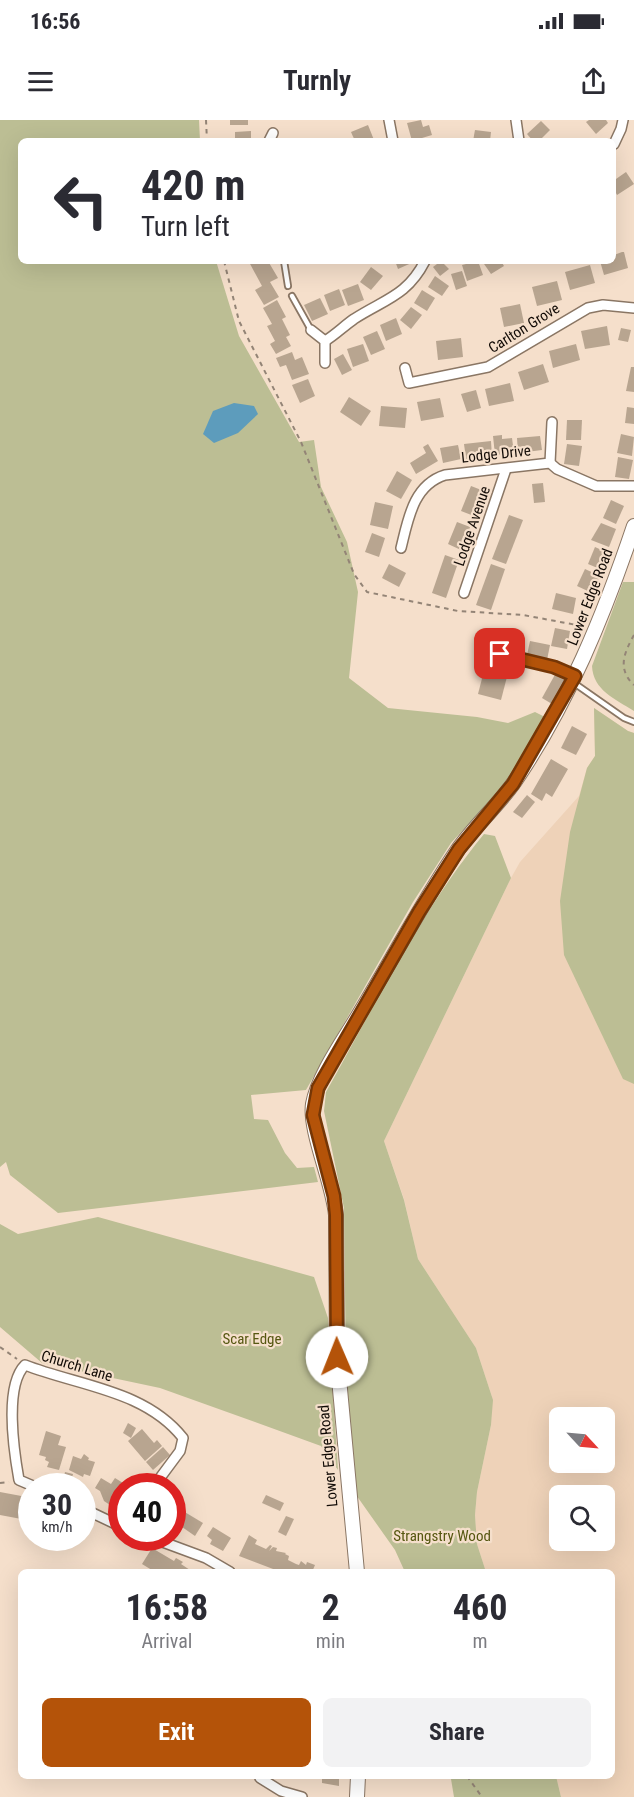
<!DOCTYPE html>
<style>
:root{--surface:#fff;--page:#f2f2f3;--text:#2b2b33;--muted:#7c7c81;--accent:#b45309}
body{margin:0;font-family:"Roboto Condensed",sans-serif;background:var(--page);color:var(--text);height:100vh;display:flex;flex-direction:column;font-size:22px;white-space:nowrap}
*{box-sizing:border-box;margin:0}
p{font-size:20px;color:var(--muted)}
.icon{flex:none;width:33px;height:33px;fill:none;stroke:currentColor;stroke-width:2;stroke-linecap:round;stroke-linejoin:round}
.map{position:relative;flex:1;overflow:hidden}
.sheet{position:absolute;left:18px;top:1449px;width:597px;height:210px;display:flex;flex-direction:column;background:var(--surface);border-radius:9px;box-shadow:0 6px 24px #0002}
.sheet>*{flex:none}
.guide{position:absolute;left:18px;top:18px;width:598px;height:126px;border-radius:9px;box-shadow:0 6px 24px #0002;background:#fff;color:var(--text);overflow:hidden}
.needle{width:39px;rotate:116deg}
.buttons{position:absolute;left:549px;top:1287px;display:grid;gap:12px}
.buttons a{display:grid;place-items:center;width:66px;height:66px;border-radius:9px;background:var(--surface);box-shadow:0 6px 24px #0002;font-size:30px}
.speed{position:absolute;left:18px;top:1353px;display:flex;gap:12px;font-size:30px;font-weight:700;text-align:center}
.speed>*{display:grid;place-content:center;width:78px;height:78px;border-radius:50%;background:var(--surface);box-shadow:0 6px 24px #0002;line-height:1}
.speed small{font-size:15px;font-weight:400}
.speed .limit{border:9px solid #d22;background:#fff;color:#111}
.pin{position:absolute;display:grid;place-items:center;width:51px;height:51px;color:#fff;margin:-26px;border-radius:12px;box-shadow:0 3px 9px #0006}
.me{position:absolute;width:66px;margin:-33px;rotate:359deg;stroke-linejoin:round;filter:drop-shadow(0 0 4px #0008)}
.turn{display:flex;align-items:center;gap:21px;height:126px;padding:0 24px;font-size:27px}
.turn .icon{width:78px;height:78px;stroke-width:2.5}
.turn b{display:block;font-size:42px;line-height:51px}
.eta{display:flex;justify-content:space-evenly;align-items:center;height:102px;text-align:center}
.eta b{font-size:36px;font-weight:700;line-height:42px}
.button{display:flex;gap:12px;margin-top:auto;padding:12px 24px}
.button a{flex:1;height:69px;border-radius:9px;background:var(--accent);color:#fff;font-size:24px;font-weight:700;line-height:69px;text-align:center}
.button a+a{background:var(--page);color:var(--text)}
.status{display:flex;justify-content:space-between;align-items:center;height:42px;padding:0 30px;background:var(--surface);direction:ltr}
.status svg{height:16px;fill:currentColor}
header{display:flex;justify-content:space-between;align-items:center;height:78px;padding:0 24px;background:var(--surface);font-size:27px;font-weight:700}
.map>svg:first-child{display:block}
.built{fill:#eed2b8;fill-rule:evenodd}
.green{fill:#bcbe94}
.water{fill:#5d9cbc}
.building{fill:#b8a590}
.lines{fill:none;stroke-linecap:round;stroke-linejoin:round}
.lane-casing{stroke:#8a7664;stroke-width:8}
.street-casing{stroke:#8a7664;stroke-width:12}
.secondary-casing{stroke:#8a7664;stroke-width:16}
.path{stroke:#938476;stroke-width:2;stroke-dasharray:4.5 4.5;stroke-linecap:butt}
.lane{stroke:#fff;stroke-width:4.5}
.street{stroke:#fff;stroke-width:9}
.secondary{stroke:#fff;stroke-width:14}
.route-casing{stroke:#753606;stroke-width:15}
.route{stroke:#b45309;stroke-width:10}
.labels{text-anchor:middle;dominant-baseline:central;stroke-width:4.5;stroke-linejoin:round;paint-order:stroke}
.street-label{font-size:15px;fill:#110a05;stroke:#f5dfcb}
.park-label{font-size:15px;fill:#565711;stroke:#f5dfcb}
</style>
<div class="status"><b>16:56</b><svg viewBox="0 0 49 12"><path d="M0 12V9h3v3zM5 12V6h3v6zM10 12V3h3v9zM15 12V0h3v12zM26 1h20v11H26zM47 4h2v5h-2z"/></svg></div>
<header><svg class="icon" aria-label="menu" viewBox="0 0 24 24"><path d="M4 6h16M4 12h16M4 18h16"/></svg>Turnly<svg class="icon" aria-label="share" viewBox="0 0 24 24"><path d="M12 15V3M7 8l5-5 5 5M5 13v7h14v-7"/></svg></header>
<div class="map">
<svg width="634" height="1677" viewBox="0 0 634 1677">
<rect width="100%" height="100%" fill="#f5dfcb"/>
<path class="built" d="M594 588 628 611 634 613V1677H561L556 1656H612V1452H486L477 1424 475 1395 477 1372 491 1305 492 1277 476 1228 418 1139 404 1079 384 1021 511 758 520 742 579 676 587 648 595 636ZM560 1298H604V1342H560ZM560 1376H604V1420H560Z"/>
<g class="green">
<polygon points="0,0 199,0 200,21 21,21 21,141 216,141 239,216 299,322 314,320 321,367 347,422 358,472 349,558 388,588 477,597 508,603 535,592 545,597 506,663 451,723 413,782 306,970 251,975 254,999 268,1000 285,1033 297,1048 314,1047 318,1062 58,1093 10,1055 6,1042 0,1047"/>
<path d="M623 462H634V591C615 579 593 570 592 546Z"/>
<polygon points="594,588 628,611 634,613 634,964 623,959 564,835 560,781 570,712 587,648 595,636"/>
<path d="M484 714 495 716 511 758 384 1021 404 1080 418 1139 476 1228 493 1280 491 1305 477 1372 475 1395 477 1424 486 1452H405L395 1430 354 1372 346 1253 344 1088 324 991 326 972C375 885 420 792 484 714Z"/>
<polygon points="98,1097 314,1157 328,1198 338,1350 321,1326 255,1302 160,1268 42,1243 0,1207 0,1104 18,1114"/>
<polygon points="452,1656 556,1656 561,1677 454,1677 451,1659"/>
</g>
<polygon class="water" points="234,283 254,286 258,294 238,313 214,323 203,314 213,291"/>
<g class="building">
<rect x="230" y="0" width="18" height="5"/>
<polygon points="421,0 423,7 429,5 432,15 412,21 407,3"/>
<polygon points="589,0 606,0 608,3 596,14 586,2"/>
<polygon points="541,1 550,10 539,21 533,21 527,14"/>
<polygon points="368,5 374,20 355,21 351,12"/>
<polygon points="475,10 491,12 490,21 473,21"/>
<polygon points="251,11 251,21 235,21 235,12"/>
<polygon points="626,52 634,64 617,75 614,69 614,55 616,59"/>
<polygon points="622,132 624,132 628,148 604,155 600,141 614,141 614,135"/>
<polygon points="268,141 278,158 270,162 279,177 264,185 255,170 262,166 249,142"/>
<polygon points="395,141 416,141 398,149"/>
<polygon points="441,141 449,149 440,156 433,147"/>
<polygon points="478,141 483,155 467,161 462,145"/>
<polygon points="482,141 501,141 504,146 491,154"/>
<polygon points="590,145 595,163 570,170 565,152"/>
<polygon points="371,147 383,156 371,170 360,162"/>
<polygon points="462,151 467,166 456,170 451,154"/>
<polygon points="435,156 449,166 442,176 428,167"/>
<polygon points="557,161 562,180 537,186 532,167"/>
<polygon points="358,164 364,180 348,186 342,170"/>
<polygon points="339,169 345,185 330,191 324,175"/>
<polygon points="422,170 435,178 427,191 414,183"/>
<polygon points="320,178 328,194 312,201 304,185"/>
<polygon points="277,180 286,197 282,199 290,215 286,217 291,226 276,234 270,224 275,221 267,206 272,204 263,188"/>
<polygon points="520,184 524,203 504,207 500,188"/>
<polygon points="411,187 422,195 411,209 400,200"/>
<polygon points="396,198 402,214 386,221 380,205"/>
<polygon points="607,206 610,225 585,229 581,211"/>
<polygon points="621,208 631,210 628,222 618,220"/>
<polygon points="377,211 385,229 371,235 363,217"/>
<polygon points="461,218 463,237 438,240 436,221"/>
<polygon points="363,224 369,241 353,247 347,229"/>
<polygon points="576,224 580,240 553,248 549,231"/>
<polygon points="292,232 295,240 302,237 309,254 292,260 286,245 280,247 276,238"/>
<polygon points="343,234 352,250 342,255 334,239"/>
<polygon points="543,244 549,262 524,270 518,252"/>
<polygon points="631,247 634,247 634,272 626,271"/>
<polygon points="308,259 315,276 300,283 292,265"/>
<polygon points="510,263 514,281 489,286 485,269"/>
<polygon points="476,270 481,288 467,292 461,274"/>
<polygon points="349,277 371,291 361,306 340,292"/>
<polygon points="440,278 444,297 421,301 417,282"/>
<polygon points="381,286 407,288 405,308 379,306"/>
<polygon points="627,287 634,288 634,304 625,303"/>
<polygon points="567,300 582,300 581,320 566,320"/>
<polygon points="621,314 634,317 632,336 617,333"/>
<polygon points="502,315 502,319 512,318 514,333 495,335 493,316"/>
<polygon points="540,316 542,330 518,333 517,318"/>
<polygon points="491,321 492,337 466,339 464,324"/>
<polygon points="428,324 438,341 416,354 410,343 426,333 423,327"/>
<polygon points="567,324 582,326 579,346 564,344"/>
<polygon points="458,325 461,339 443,343 440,328"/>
<polygon points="618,337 633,340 629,359 615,357"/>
<polygon points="397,351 412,360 401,379 386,371"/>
<polygon points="543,363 545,382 534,383 532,364"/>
<polygon points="471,366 484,371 474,396 461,391"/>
<polygon points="611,380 624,386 616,404 603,398"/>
<polygon points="375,382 393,386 388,409 370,405"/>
<polygon points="509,395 523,400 506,444 492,439"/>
<polygon points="457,402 470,407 461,430 448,424"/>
<polygon points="601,403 616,409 609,427 591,420"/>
<polygon points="372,413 385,418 379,437 365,432"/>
<polygon points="595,427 608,433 600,449 588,444"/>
<polygon points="445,435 459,440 446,478 432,473"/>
<polygon points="389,444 406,453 399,467 382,458"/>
<polygon points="491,444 505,449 491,490 476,485"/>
<polygon points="585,449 600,456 592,473 577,466"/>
<polygon points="556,473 576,478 573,494 552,489"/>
<polygon points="555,508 570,511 567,529 551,526"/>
<polygon points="530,521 550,525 547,540 527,535"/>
<polygon points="486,543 509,549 501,580 478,574"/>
<polygon points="557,551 567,556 552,584 542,578"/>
<polygon points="572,606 587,614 576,635 561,628"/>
<polygon points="551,639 568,649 552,677 546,673 542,681 531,674"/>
<polygon points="527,675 535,682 522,698 513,692"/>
<polygon points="128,1303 136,1308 131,1318 123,1313"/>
<polygon points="142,1309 154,1323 157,1320 162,1326 145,1341 128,1321"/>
<polygon points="46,1311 61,1316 58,1325 66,1327 59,1350 47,1347 49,1342 45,1340 46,1337 39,1335"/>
<polygon points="163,1327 170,1335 153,1350 146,1342"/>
<polygon points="84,1334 89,1338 88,1340 95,1342 90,1356 84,1354 83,1357 69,1350 73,1336 81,1339"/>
<polygon points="65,1352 73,1354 70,1365 62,1363"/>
<polygon points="101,1358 111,1364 115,1358 123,1363 118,1371 122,1373 122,1396 116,1393 119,1389 116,1387 119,1382 114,1379 110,1385 104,1381 100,1371 95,1368"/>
<polygon points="0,1372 32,1378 32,1401 0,1395"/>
<polygon points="266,1375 284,1383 280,1391 262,1383"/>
<polygon points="173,1385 203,1403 195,1416 172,1400"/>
<polygon points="286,1396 294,1399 286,1416 278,1412"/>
<polygon points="213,1407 231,1418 223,1431 210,1424 212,1420 207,1416"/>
<polygon points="249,1415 257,1420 255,1424 266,1429 270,1425 272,1426 269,1431 273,1427 277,1428 276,1431 286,1433 285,1434 289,1436 288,1440 296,1444 299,1445 301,1441 306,1445 307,1442 315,1445 312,1452 281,1452 239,1436"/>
<polygon points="152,1428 174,1441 176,1438 183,1442 181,1444 190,1450 189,1452 155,1452 142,1444"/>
<polygon points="322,1656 339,1656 339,1666 322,1663"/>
</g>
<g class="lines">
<defs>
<g id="lane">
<polyline points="284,141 288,166"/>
<polyline points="292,176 311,210"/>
<polyline points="500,534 554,547 573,555"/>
<polyline points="574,563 624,598 634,602"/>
</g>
<g id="street">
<polyline points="389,0 393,21"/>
<polyline points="516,0 519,21"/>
<polyline points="269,21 273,13"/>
<polyline points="614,24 621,9 623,0"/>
<polyline points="311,210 325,221 325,243"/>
<path d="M325 221C335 215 344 206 354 199 385 179 407 176 425 141"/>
<polyline points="405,248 409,263 488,247 588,188 603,185 634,188"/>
<polyline points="550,343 552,302"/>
<path d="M401 428C408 400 413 365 445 355L550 343 557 349 596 366H634"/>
<polyline points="464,473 506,349"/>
<path d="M33 1366 19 1360C14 1332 4 1266 25 1245 79 1266 145 1270 183 1318L180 1331 154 1366"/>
<polyline points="82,1388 122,1407"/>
<polyline points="152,1418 206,1438 230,1452"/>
<polyline points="260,1658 281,1671 302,1677"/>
</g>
<g id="secondary">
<path d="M357 1452 337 1237 336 1095C333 1063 309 1010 313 984 318 955 346 917 361 891 393 838 422 783 457 731 474 706 498 686 515 661 568 583 604 495 634 406"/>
<polyline points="357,1677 358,1656"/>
</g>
</defs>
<use href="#lane" class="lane-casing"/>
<use href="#street" class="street-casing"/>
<use href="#secondary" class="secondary-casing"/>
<g class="path">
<polyline points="206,0 207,21"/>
<polyline points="224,141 239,201 301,322 354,454 367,472 458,491 523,495 582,506"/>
<path d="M634 515C624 533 617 549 634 565"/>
<polyline points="0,1227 17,1239"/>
<polyline points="0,1363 9,1362"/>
<polyline points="467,1656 482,1677"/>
</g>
<use href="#lane" class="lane"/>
<use href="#street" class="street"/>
<use href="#secondary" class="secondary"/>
</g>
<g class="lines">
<defs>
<polyline id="route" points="337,1237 336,1095 334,1076 313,995 318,968 419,792 459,729 513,664 575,556 554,547 500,534"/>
</defs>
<use href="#route" class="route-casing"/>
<use href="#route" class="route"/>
</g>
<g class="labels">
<g class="street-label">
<text transform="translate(524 208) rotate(-32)">Carlton Grove</text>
<text transform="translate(496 334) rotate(-6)">Lodge Drive</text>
<text transform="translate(472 406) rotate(-71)">Lodge Avenue</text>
<text transform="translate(590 477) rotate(-69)">Lower Edge Road</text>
<text transform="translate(77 1246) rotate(17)">Church Lane</text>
<text transform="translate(328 1336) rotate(-95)">Lower Edge Road</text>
</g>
<g class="park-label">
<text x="252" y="1219">Scar Edge</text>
<text x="442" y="1416">Strangstry Wood</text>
</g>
</g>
</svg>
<div class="buttons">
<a><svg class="needle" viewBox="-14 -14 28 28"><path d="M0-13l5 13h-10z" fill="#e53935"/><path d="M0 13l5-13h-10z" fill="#7c7c81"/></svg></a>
<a><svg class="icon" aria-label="search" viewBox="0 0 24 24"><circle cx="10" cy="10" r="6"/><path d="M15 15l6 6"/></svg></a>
</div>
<div class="speed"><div>30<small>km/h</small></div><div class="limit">40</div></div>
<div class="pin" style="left:500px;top:534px;background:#d93025"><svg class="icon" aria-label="arrive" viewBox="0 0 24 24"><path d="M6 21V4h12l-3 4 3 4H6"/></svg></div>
<svg class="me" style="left:337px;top:1237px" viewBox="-20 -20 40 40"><circle r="19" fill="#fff"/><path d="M0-13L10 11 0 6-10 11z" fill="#b45309"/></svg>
<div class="guide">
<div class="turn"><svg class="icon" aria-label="left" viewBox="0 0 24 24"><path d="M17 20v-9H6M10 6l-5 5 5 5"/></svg><div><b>420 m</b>Turn left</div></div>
</div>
<section class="sheet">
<div class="eta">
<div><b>16:58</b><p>Arrival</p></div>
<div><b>2</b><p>min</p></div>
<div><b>460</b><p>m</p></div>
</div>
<div class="button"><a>Exit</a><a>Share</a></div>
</section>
</div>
